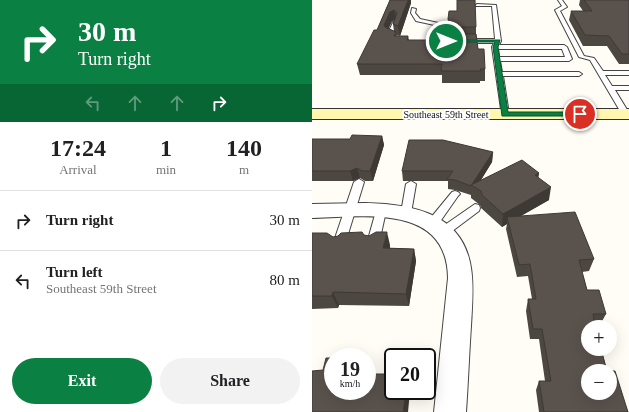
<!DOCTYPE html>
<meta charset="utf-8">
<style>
:root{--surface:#fff;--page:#f2f2f2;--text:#202124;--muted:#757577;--line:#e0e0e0;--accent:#0b8043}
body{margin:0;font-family:Georgia,serif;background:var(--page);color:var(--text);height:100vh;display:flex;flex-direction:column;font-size:15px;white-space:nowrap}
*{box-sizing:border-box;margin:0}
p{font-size:13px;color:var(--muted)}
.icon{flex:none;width:22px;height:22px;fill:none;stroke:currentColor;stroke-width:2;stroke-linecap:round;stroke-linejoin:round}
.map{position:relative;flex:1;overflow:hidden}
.side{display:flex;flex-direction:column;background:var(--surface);width:312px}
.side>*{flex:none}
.guide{background:#0b8043;color:#fff;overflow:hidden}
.buttons{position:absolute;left:269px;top:320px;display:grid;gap:8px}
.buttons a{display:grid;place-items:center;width:36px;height:36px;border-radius:50%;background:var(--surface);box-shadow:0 4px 16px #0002;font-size:20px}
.speed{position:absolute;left:12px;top:348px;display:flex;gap:8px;font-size:20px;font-weight:700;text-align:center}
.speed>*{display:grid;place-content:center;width:52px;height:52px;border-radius:50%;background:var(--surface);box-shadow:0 4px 16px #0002;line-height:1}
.speed small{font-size:10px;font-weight:400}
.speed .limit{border:2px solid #111;border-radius:6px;background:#fff;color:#111}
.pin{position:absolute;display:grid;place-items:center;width:34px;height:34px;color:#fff;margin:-17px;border:2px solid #fff;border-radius:50%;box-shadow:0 1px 4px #0007}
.me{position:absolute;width:44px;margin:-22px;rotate:90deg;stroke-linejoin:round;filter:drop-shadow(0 0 3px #0008)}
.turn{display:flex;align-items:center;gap:14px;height:84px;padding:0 12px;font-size:18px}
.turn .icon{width:52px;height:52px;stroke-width:2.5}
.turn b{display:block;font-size:28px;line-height:34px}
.lanes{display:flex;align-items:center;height:38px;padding:0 12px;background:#0003;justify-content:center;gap:20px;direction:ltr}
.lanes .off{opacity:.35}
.eta{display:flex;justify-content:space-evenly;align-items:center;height:68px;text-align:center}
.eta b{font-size:24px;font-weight:600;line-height:28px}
.action{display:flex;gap:8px;margin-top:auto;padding:8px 12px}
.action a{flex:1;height:46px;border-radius:24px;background:var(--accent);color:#fff;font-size:16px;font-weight:600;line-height:46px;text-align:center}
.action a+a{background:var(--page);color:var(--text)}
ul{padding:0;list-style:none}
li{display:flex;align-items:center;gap:12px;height:60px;padding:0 12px;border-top:1px solid var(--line)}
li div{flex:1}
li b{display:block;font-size:15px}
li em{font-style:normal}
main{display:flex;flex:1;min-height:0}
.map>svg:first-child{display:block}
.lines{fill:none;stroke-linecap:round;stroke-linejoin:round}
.lane-casing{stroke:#444;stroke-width:2}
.street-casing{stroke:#444;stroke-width:2}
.secondary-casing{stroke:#333;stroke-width:2}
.lane{fill:#fff;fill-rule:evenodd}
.street{fill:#fff;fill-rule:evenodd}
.secondary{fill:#fff6b0;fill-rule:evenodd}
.wall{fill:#4d4742;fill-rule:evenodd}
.shaded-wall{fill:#3f3936}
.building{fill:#5a524d;stroke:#3f3936}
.route{fill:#0b8043;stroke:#07532c}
.labels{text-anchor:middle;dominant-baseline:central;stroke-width:4;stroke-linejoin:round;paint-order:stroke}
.far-street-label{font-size:10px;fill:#111;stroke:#fff}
</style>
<main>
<section class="side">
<div class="guide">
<div class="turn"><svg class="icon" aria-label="right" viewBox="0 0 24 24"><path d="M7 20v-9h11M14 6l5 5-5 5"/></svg><div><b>30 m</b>Turn right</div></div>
<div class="lanes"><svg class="icon off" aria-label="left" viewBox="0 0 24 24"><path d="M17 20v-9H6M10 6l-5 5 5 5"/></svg><svg class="icon off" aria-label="ahead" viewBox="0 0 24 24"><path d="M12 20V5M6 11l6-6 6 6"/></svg><svg class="icon off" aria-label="ahead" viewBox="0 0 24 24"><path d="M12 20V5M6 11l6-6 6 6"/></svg><svg class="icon" aria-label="right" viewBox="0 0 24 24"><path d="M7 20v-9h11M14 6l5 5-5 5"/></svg></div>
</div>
<div class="eta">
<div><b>17:24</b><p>Arrival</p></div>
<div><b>1</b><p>min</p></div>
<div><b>140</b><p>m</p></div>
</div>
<ul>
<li><svg class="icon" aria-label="right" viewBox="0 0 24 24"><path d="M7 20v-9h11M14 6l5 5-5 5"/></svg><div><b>Turn right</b></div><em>30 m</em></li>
<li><svg class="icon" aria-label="left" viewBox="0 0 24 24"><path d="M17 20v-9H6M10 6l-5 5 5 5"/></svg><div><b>Turn left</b><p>Southeast 59th Street</p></div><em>80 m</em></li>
</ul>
<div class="action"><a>Exit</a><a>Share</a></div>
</section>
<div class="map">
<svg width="317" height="412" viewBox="0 0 317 412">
<rect width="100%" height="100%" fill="#fffdf5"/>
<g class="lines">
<defs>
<g id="lane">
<polygon points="246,0 250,0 255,7 248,11 272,56 282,58 291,71 317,71 317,75 293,75 300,86 317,86 317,90 303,90 317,113 317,116 311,116 278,60 267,57 243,10 250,6"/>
<path d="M165 4 184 5 189 41 187 45H252L255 47 260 59 257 61H188L190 72H267L270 74 267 76H191L197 114 196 116H190L180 47 182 43H152L149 41 152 39H183L180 6H163ZM186 49H250L253 57H187Z"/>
<polygon points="100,8 104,9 103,13 108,19 131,24 135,27 136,42 131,41 131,29 127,26 104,21 99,13"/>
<polygon points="83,21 85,22 81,35 88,38 85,40 75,36 81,22"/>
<polygon points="47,179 52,182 33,244 31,247 27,248 23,247 21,244 42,182"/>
<polygon points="99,181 104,184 99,213 98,216 90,216 89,213 94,184"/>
<polygon points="143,191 146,192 148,194 146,196 125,226 117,226 116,223 117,220 140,192"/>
<polygon points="163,204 167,205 168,208 167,211 135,235 127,235 126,232 127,229"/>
<polygon points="69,207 73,208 74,211 67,243 65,246 61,247 57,246 55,243 64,211 65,208"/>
</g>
<path id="street" d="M53 203C100 204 151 213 159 268 162 287 160 307 159 326 157 355 156 384 154 412H122L136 278C135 203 52 217 0 218V204Z"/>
<rect id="secondary" x="0" y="109" width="317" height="10"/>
</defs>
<use href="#lane" class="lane-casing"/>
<use href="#street" class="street-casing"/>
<use href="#secondary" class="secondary-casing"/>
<use href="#lane" class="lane"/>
<use href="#street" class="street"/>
<use href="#secondary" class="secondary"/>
</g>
<g class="wall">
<path d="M78 0 99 3 88 36 84 35V36H96L97 40H134L138 34 136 19 164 27V34L166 49 173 69V81H168V83H130V75H48L45 64 65 30ZM83 20 81 24 82 31 76 29 80 21Z"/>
<polygon points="268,0 317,0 317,64 307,64 295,46 271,46 257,20 259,11 271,11 267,5"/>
<polygon points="70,136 72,145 61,181 53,181 48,178 41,181 0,181 0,139 38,139"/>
<polygon points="181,152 180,162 169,180 227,173 226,177 237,200 208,216 282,259 277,271 270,272 275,290 294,314 288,325 283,325 295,371 316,412 227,412 224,390 227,381 233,381 227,339 218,339 214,311 216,299 220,299 216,276 205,277 194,229 195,224 190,227 169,208 168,205 159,198 159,195 143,190 136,189 136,181 91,181 90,171"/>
<polygon points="0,233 21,237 52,235 78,245 78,248 102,249 104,261 97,306 27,305 26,308 0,309"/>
</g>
<g class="shaded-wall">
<polygon points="96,0 99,0 99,3 88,36 86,26"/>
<polygon points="82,10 84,20 80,21 74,35 72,25 78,12"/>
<polygon points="70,136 72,145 61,181 58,171"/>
<polygon points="181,152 180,162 164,188 159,185"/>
<polygon points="45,168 48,178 41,181 38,171"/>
<polygon points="227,173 225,186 223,175"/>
<polygon points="239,187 237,200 197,223 195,217 195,224 190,227 191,214"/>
<polygon points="75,232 78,245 75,261 71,248"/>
<polygon points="102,249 104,261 97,306 94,294"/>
<polygon points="21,292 27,305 26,308 20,296"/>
<polygon points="94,391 98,391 96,412 91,412"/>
</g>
<g class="building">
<polygon points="78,0 96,0 86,26 81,24 85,13 82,10 78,12 72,25 73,27 84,32 82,36 96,36 95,40 134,40 134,34 164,34 166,49 172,49 173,69 168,69 169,71 129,71 130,64 45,64 62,30 65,30"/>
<polygon points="145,0 163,0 164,27 138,27 136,19 137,11 145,11"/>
<polygon points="272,0 317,0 317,54 310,54 297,36 273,35 259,11 280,11"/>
<polygon points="40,135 70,136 58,171 50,171 45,168 38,171 0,171 0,139 38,139"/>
<polygon points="97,140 131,140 181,152 159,186 143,180 135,179 141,171 90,171"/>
<polygon points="210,160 227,173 223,175 239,187 191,214 170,195 169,191 159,185"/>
<polygon points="263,212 282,259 267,260 275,290 287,290 294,314 281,314 283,327 276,327 276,349 289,349 295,371 276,371 276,393 298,393 298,371 303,371 316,412 232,412 227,381 239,381 230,329 221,329 216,299 224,299 218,264 207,265 195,217"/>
<polygon points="50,232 52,235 57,236 64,232 75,232 71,248 102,249 94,294 21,292 20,296 0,296 0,233 15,233 21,237 26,236 29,233"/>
<polygon points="14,358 21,358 21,391 55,391 55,374 81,374 81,391 94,391 91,412 0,412 0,371 11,370"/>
</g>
<polygon class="route" points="132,40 188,40 186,47 196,112 268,112 272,114 268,116 190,116 181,47 183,42 134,42"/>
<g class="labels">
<g class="far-street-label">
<text x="134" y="114">Southeast 59th Street</text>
</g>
</g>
</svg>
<div class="buttons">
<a>+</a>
<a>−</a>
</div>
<div class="speed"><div>19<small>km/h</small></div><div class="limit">20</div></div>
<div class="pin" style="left:268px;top:114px;background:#d93025"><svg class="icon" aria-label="arrive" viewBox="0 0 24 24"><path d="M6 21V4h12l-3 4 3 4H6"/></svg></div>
<svg class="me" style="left:134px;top:41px" viewBox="-20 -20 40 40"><circle r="17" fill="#0b8043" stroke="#fff" stroke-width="3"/><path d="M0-11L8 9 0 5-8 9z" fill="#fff"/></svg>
</div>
</main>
